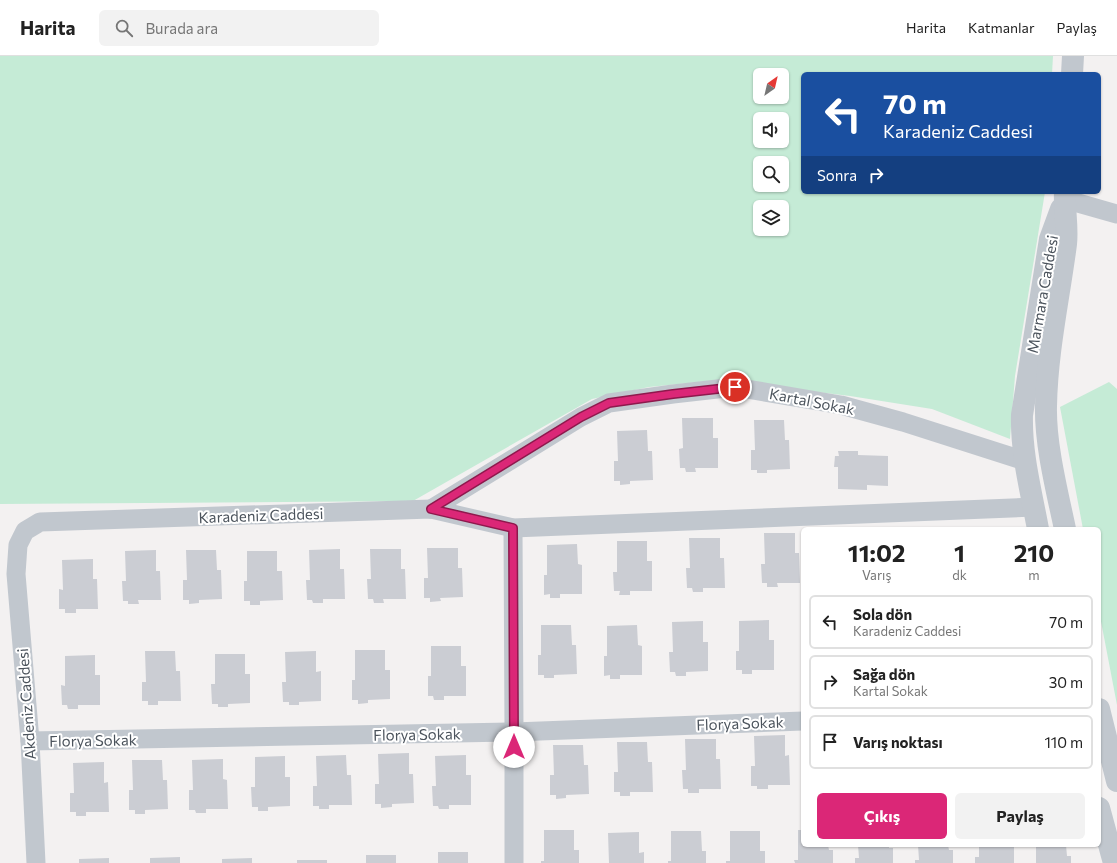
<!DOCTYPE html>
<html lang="tr">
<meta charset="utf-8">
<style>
:root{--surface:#fff;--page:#f2f2f2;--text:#222;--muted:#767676;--line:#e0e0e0;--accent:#db2777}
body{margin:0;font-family:Commissioner,sans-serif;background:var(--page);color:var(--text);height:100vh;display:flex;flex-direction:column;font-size:15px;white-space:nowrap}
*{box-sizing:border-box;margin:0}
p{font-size:13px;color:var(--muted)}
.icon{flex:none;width:22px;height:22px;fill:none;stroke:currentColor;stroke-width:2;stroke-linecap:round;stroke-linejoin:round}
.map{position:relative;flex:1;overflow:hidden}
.side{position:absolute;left:801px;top:471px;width:300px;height:320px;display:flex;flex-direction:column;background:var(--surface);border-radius:6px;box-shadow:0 1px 3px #0004}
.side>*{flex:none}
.guide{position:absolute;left:801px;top:16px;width:300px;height:122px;border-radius:6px;box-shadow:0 1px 3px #0004;background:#1a4fa0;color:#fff;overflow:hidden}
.needle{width:26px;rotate:34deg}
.controls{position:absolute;left:753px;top:12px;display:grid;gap:8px}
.controls a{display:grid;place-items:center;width:36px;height:36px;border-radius:6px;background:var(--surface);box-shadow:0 1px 3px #0004;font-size:20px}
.pin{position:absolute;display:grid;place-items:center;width:34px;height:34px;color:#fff;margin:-17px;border:2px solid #fff;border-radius:50%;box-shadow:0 1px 4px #0007}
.me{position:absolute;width:44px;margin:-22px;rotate:0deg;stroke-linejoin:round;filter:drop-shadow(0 0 3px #0008)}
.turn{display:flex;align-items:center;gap:14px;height:84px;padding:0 16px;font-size:18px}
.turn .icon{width:52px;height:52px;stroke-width:2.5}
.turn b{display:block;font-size:28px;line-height:34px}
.then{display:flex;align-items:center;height:38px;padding:0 16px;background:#0003;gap:8px;font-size:15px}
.eta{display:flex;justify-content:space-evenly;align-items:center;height:68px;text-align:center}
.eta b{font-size:24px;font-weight:700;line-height:28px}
.action{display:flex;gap:8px;margin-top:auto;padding:8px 16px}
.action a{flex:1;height:46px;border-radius:6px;background:var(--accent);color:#fff;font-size:16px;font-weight:700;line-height:46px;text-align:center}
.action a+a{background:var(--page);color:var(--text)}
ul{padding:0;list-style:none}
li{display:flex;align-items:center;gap:12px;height:54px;margin:0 8px 6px;padding:0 8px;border:2px solid var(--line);border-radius:6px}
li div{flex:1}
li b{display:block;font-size:15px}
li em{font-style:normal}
header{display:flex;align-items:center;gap:24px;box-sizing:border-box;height:56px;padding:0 20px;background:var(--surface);border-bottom:1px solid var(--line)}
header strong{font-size:19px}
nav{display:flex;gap:22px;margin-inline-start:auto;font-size:14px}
.search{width:280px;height:36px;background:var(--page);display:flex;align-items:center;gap:10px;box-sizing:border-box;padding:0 14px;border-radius:6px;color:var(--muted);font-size:15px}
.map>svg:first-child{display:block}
.green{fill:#c5ebd6;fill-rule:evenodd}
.building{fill:#cbcdd3}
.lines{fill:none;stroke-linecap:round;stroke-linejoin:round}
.minor{stroke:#c1c7ce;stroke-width:19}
.tertiary{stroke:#c1c7ce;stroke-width:22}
.route-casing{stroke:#8e194d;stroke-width:10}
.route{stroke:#db2777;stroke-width:7}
.labels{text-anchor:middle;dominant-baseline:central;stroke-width:4;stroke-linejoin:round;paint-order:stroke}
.street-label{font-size:15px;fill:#4b535c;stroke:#fff}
</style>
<header>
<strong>Harita</strong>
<div class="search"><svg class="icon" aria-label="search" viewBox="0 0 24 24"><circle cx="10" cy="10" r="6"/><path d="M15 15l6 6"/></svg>Burada ara</div>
<nav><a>Harita</a><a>Katmanlar</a><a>Paylaş</a></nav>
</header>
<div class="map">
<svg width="1117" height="807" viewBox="0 0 1117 807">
<rect width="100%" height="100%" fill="#f3f1f1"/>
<g class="green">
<path d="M0 0H1053L1052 18H803V136H1045L1015 320 1010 383 932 353 850 340 718 324 649 331 592 343 413 445 0 448ZM760 19H782V41H760ZM760 63H782V85H760ZM760 107H782V129H760ZM760 151H782V173H760Z"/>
<polygon points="1109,326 1117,333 1117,649 1099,555 1099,473 1083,473 1060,351"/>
</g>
<g class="building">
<polygon points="682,362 713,362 713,382 718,382 718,412 695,412 696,416 686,416 685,412 680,412 679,393 683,392"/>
<polygon points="754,364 784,364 785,384 789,384 790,413 767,414 767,417 757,417 757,414 751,414 751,394 755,394"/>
<polygon points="647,374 648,395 652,395 653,424 630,425 630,428 620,429 620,425 614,425 614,405 618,405 617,375"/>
<polygon points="838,395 858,395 858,399 888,400 888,430 867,429 867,434 838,433 838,411 834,411 835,400 839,400"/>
<polygon points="764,477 795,477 795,497 799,497 800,527 777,527 778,531 767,531 767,527 762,527 761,508 765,508"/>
<polygon points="689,482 720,482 720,502 724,502 725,532 703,532 703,536 693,536 692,532 687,532 686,512 690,512"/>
<polygon points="617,485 647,485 647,505 652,505 652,535 630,535 630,539 619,539 620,535 614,535 613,516 617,516"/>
<polygon points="577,488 578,508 582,509 582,538 560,538 560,542 550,542 550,538 544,539 544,519 547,519 547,489"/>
<polygon points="427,492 458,492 458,512 462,512 463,541 440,542 441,545 430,546 430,542 424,542 424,522 428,522"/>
<polygon points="340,493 340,513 344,513 345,543 323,543 323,547 313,547 312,544 307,544 306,524 310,524 309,494"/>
<polygon points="370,493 401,493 401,513 405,513 406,543 383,543 384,547 374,547 373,543 368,543 367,523 371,523"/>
<polygon points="156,494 156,515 160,515 161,544 138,544 139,548 128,548 128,545 123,545 122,525 126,525 125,495"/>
<polygon points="186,494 216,494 217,514 221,514 222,543 199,544 199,547 189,548 189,544 183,544 183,524 187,524"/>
<polygon points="247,495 277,495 277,515 282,515 283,544 260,545 260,549 250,549 250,545 244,545 244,525 247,525"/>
<polygon points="93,503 93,523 97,523 98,553 76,553 76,557 65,557 65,553 59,553 59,533 63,534 62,504"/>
<polygon points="769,564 769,584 774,584 774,614 752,614 752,618 742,618 742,614 736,614 736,595 739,595 739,565"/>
<polygon points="703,565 703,586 708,586 708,615 686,616 686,620 676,620 675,616 670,616 669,596 673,596 672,566"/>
<polygon points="541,569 571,569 572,589 576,589 577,618 554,619 554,622 544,622 544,619 538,619 538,599 541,599"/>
<polygon points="637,569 638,589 642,590 642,619 620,619 620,623 610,623 610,619 604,620 604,600 607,600 607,570"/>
<polygon points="431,590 461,590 461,610 466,610 466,640 444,640 444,644 434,644 433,640 428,640 428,620 431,620"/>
<polygon points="355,594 385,594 385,614 390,614 390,643 368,644 368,647 358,648 358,644 352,644 352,624 355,624"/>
<polygon points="145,595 175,595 176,615 180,615 181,645 158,645 158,649 148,649 148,645 142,645 142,626 146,626"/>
<polygon points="316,595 316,616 321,615 321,645 299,646 299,649 289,649 289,646 283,646 282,626 286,626 285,596"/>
<polygon points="215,598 245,598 245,618 250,618 250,647 228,648 228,651 218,651 218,648 212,648 211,628 215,628"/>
<polygon points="95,599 95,619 100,619 100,649 78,649 78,653 68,653 67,649 62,649 61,629 65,630 65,600"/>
<polygon points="785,679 785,700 789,699 790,729 768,729 768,733 757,733 757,730 751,730 751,710 755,710 754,680"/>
<polygon points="685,683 716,683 716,703 720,703 721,733 699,733 699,737 688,737 688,733 683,733 682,714 686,714"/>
<polygon points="617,686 647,686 648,706 652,706 653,736 630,736 630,740 620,740 620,736 614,736 614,716 618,716"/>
<polygon points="553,689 583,689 584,709 588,709 589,738 566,739 566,742 556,743 556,739 550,739 550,719 554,719"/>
<polygon points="409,697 409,718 413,718 414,747 392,748 392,751 381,752 381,748 375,748 375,728 379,728 378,698"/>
<polygon points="346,699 347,719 351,719 352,749 329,749 329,753 319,753 319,750 313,750 313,730 317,730 316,700"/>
<polygon points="466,699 466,719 471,719 471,749 449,749 449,753 439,753 438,750 433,750 432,730 436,730 435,700"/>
<polygon points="285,700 285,721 290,721 290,750 268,751 268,755 258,755 258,751 252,751 251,731 255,731 255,701"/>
<polygon points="223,703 223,723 227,724 228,753 206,753 206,757 196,757 195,754 189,754 189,734 193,734 192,704"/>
<polygon points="132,704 162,704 163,724 167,724 168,753 145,754 145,758 135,758 135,754 129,754 129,734 133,734"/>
<polygon points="104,706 104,727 108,726 109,756 86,756 86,760 76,760 76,756 70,756 70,737 74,737 73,707"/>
<polygon points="544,774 574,774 574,794 579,794 579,807 541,807 541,805 544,805"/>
<polygon points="798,774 803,774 803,789 828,789 829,794 833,794 833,807 795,807 794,804 798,804"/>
<polygon points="671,775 701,775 702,795 706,795 706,807 668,807 668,805 671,805"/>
<polygon points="730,775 760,775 760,795 765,795 765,807 726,807 726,805 730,805"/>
<polygon points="639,776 639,797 644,796 644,807 609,807 608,777"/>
<polygon points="858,789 889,789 889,792 893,792 893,807 855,807 855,802 859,802"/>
<polygon points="918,789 948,789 949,794 953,794 953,807 915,807 915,804 919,804"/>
<polygon points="979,789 1009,789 1009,791 1014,791 1014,807 975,807 975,801 979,801"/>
<polygon points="1036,789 1066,789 1067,800 1071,800 1071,807 1036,807"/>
<rect x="438" y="796" width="30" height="11"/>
<rect x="366" y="799" width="30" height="8"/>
<polygon points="180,801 180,807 150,807 150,802"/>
<polygon points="109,802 109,807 79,807 79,803"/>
<polygon points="252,802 252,807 222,807 222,803"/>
<rect x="297" y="804" width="30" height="3"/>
</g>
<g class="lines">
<g class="minor">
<polyline points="1064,143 1117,158"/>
<polyline points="431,453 581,361 609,347 673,338 735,331 841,349 903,366 1025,405"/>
<polyline points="513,472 514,676 514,807"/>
<polyline points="30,685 514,676 803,665"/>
<polyline points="36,807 30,685 16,518 18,489 25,475 40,466 431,453 513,472 1034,451"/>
</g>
<g class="tertiary">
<polyline points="1072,18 1073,0"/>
<path d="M1038 473C1031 435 1021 398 1022 359L1050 183 1061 153"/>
<path d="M1065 473C1057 435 1045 388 1046 350 1047 295 1059 242 1066 188 1068 171 1064 153 1065 136"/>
<polyline points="1099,653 1117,725"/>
<polyline points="1099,752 1114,807"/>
</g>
</g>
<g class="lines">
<defs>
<polyline id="route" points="514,691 513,472 431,453 581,361 609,347 673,338 735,331"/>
</defs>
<use href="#route" class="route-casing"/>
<use href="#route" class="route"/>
</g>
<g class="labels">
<g class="street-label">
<text transform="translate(1042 238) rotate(-80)">Marmara Caddesi</text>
<text transform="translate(812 345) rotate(11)">Kartal Sokak</text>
<text transform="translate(261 459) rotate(-2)">Karadeniz Caddesi</text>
<text transform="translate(26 648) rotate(-94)">Akdeniz Caddesi</text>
<text transform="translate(740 667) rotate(-2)">Florya Sokak</text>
<text transform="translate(417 678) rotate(-1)">Florya Sokak</text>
<text transform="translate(93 684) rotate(-1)">Florya Sokak</text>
</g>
</g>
</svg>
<div class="controls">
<a><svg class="needle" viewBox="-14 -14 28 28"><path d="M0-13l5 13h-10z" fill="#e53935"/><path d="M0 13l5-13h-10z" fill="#767676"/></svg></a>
<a><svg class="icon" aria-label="sound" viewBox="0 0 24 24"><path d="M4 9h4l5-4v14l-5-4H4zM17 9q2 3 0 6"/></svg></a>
<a><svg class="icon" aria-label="search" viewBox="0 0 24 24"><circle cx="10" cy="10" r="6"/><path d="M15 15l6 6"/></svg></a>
<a><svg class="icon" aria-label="layers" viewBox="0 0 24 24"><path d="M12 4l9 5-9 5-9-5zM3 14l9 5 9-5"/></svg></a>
</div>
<div class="pin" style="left:735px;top:331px;background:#d93025"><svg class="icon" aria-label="arrive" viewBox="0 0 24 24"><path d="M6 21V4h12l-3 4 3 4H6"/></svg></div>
<svg class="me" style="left:514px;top:691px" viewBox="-20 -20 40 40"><circle r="19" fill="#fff"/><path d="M0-13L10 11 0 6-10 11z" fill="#db2777"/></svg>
<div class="guide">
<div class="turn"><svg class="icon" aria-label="left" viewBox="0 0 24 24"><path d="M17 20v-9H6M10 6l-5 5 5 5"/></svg><div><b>70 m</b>Karadeniz Caddesi</div></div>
<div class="then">Sonra<svg class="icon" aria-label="right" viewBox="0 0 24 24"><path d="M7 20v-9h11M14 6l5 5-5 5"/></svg></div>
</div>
<section class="side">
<div class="eta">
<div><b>11:02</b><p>Varış</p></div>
<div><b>1</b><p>dk</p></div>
<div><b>210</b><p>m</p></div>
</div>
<ul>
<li><svg class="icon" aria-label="left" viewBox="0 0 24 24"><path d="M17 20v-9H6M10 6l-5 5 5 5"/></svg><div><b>Sola dön</b><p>Karadeniz Caddesi</p></div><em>70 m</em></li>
<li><svg class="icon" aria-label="right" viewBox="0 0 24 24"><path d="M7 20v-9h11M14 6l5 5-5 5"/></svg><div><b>Sağa dön</b><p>Kartal Sokak</p></div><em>30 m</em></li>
<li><svg class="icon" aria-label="arrive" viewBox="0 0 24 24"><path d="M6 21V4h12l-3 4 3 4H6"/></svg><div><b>Varış noktası</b></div><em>110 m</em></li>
</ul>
<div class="action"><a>Çıkış</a><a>Paylaş</a></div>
</section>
</div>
